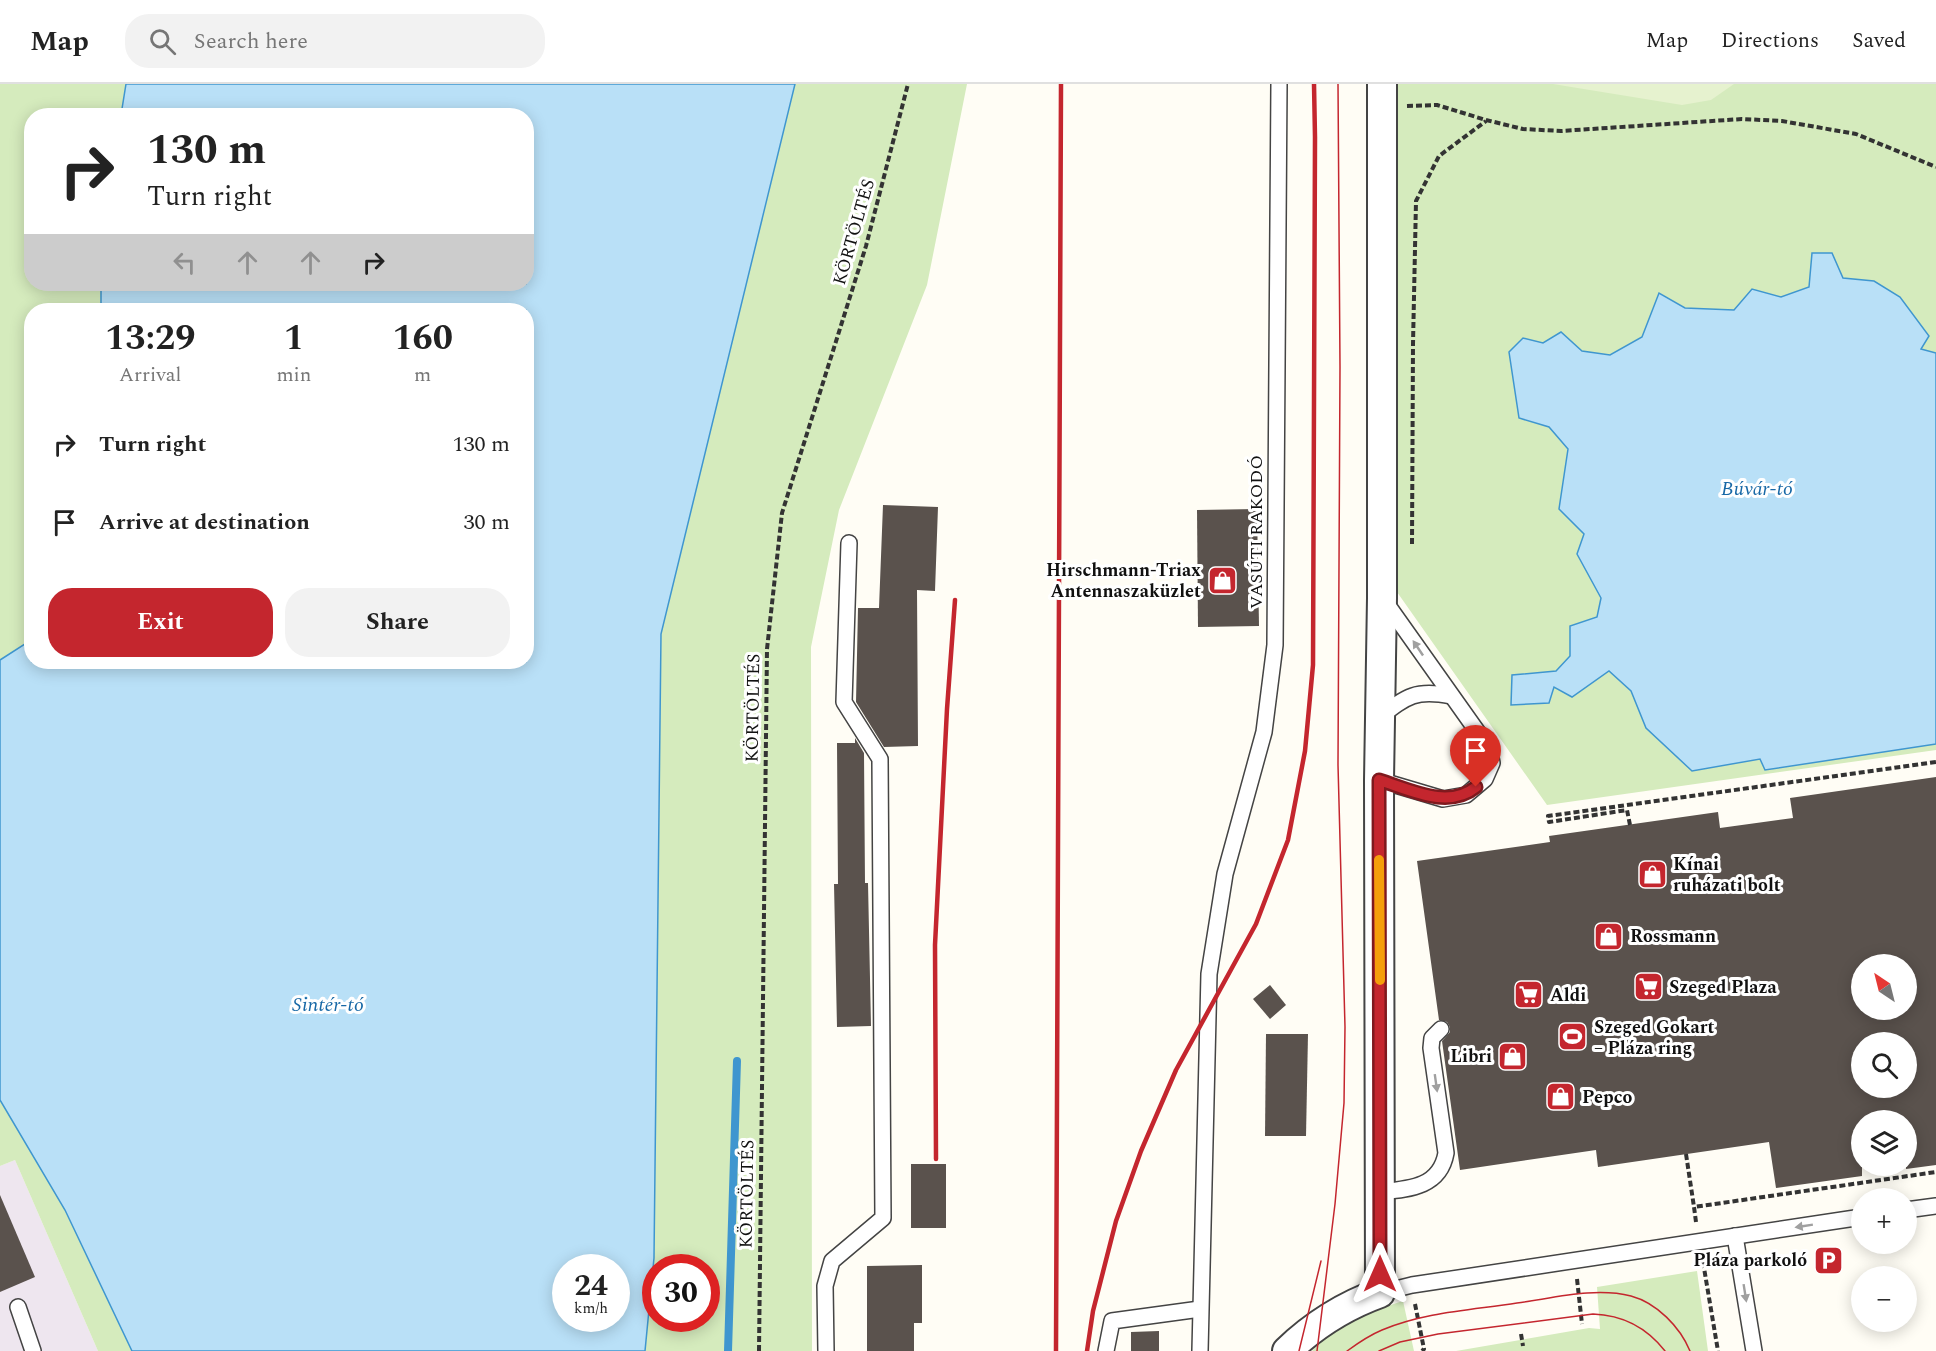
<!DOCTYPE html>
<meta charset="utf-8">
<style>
:root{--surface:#fff;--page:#f2f2f2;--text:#222;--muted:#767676;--line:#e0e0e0;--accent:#c4262e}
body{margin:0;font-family:Spectral,serif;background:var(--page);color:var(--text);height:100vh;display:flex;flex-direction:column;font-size:22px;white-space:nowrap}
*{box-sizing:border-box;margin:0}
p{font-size:20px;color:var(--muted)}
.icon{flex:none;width:33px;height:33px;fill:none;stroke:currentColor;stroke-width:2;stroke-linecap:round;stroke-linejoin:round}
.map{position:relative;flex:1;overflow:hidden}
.side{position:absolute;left:24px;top:219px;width:510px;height:366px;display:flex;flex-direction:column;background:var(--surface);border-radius:24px;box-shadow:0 3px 15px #0003}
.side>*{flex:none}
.guide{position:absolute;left:24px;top:24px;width:510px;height:183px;border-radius:24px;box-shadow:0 3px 15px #0003;background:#fff;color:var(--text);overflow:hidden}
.needle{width:39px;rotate:325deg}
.tools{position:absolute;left:1851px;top:870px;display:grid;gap:12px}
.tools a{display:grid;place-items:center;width:66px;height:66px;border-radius:50%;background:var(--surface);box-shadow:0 3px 15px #0003;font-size:30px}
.speed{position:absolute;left:552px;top:1170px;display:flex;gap:12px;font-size:30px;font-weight:700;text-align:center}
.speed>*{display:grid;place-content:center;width:78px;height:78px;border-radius:50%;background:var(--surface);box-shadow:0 3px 15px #0003;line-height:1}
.speed small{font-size:15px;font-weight:400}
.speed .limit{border:9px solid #d22;background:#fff;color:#111}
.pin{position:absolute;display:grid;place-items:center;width:51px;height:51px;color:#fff;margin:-62px -26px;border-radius:50% 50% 50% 0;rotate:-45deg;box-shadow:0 0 6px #0007}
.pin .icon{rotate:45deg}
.me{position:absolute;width:66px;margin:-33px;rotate:0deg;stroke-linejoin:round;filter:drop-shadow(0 0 4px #0008)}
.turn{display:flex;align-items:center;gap:21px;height:126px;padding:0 24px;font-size:27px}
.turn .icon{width:78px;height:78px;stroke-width:2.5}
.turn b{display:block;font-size:42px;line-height:51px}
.lanes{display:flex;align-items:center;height:57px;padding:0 24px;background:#0003;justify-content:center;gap:30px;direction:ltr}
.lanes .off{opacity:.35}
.eta{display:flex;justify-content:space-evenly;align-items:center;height:102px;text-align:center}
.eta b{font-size:36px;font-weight:700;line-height:42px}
.primary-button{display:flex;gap:12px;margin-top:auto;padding:12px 24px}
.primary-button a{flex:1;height:69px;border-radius:24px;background:var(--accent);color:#fff;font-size:24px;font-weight:700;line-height:69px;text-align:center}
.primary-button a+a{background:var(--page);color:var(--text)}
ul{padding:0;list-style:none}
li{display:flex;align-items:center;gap:18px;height:78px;padding:0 24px}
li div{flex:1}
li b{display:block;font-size:22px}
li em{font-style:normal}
header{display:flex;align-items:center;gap:36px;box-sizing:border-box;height:84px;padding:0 30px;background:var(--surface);border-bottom:2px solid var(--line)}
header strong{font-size:28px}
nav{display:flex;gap:33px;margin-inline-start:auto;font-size:21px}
.search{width:420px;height:54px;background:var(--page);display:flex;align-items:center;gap:15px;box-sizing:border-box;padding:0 21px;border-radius:24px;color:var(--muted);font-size:22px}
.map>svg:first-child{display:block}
.industrial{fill:#eee6ef}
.green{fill:#d5ebbd;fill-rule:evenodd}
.pitch{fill:#e6f2cf}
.water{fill:#b9e0f7;stroke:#3f96cf;stroke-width:1.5;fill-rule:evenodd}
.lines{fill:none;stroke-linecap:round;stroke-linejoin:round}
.stream{stroke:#3f96cf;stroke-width:8}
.building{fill:#5a524d;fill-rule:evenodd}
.service-casing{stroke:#444;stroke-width:18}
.minor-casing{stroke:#444;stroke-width:32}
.path{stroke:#333;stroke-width:4;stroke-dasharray:6 3;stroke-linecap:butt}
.service{stroke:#fff;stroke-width:15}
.minor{stroke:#fff;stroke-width:28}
.tram{stroke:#c4262e;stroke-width:1.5}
.rail{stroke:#c4262e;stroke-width:4.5}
.oneway{fill:#a0a0a0}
.route-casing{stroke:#7f191e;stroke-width:15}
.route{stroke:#c4262e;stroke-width:10}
.slow{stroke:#f59e0b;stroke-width:10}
.labels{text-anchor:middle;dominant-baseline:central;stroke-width:6;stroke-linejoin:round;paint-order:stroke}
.street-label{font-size:18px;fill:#111;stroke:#fff}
.poi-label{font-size:18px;font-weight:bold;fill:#111;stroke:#fff;text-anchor:start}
.water-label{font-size:20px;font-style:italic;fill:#1768a6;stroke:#fff}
</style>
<header>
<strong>Map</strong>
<div class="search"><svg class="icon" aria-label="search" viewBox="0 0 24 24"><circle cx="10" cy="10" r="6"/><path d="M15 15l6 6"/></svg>Search here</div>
<nav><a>Map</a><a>Directions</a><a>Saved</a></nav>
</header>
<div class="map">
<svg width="1936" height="1267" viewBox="0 0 1936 1267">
<rect width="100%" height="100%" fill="#fffdf5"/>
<polygon class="industrial" points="15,1076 98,1267 0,1267 0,1082"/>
<g class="green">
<polygon points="0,0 126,0 121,31 32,32 32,200 101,200 101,226 32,226 31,556 0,576"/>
<path d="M795 0H967L927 201 839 426 811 563 812 1267H645L654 1174 661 550ZM656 1184H706V1234H656Z"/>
<polygon points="1382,0 1936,0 1936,269 1921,265 1874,197 1843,194 1832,169 1812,169 1809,203 1781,213 1752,205 1734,226 1685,224 1659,209 1642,253 1610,271 1582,267 1561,248 1519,334 1549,343 1568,365 1559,425 1584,450 1577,470 1601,514 1597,533 1570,542 1570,572 1556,587 1512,591 1554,603 1572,613 1609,587 1631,607 1646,644 1692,687 1760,675 1766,686 1936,660 1936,666 1547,721 1397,508"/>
<polygon points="0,1016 65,1126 132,1267 98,1267 15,1076 0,1082"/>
<polygon points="1697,1187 1708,1267 1456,1267 1589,1244 1600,1245 1597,1203"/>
<path d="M1403 1217 1414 1267H1312C1335 1239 1369 1228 1403 1217Z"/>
</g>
<polygon class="pitch" points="1553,0 1734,0 1711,16 1682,21"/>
<g class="water">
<path d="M126 0H795L661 550 654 1174 645 1267H132L65 1126 0 1016V576L31 556 32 578H526V226H101V200H526V32L121 31ZM566 1184H616V1234H566Z"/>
<polygon points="1812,169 1832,169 1843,194 1874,197 1900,213 1929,252 1921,265 1936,269 1936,660 1765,686 1760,675 1692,687 1646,644 1631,607 1609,587 1572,613 1554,603 1549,619 1511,621 1512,591 1556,587 1570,572 1570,542 1597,533 1601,514 1577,470 1584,450 1559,425 1568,365 1549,343 1519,334 1509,268 1523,254 1543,259 1561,248 1582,267 1610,271 1642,253 1659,209 1685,224 1734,226 1752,205 1781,213 1809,203"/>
</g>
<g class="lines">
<polyline class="stream" points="728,1267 737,977"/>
</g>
<g class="building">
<polygon points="883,421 938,423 935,507 917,506 918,662 884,663 856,618 858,524 879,524"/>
<polygon points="1257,425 1259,542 1198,543 1197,426"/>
<polygon points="855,654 864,669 865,799 868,799 871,942 837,943 834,800 838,800 837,659 855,659"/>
<path d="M1936 693V1081L1906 1085V1036H1862V1092L1776 1104 1769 1058 1598 1083 1596 1066 1460 1086 1442 957 1450 948V943L1447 938 1439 936 1417 777 1550 758 1549 752 1718 728 1720 744 1793 734 1790 714ZM1862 880H1906V926H1862ZM1862 958H1906V1004H1862Z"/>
<polygon points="1270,901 1286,921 1270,935 1253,915"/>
<polygon points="1266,950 1308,950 1306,1052 1265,1052"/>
<rect x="911" y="1080" width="35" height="64"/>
<polygon points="0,1111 35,1193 0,1208"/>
<polygon points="922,1181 922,1239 914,1239 914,1267 867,1267 867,1182"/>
<polygon points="1159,1247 1159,1267 1131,1267 1131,1248"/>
</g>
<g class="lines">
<defs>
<g id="service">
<path d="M1380 633C1407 612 1416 605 1451 612"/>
<polyline points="1379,696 1443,715 1466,711 1485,695 1492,679 1489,664 1384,516"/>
<path d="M1380 1108C1410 1105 1440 1103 1446 1069L1431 964 1432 954 1441 945"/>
<polyline points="1906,1126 1936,1122"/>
<polyline points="1735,1152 1754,1267"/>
<polyline points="1380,1209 1412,1201 1862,1133"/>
<polyline points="18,1223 33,1267"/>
<polyline points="826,1267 825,1202 832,1177 883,1134 880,675 844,618 849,459"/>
<polyline points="1106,1267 1112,1237 1200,1225"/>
<polyline points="1200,1267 1209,890 1225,790 1264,648 1275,561 1279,0"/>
</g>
<path id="minor" d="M1287 1267C1315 1240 1344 1222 1380 1209L1379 696 1382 514V0"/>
</defs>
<use href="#service" class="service-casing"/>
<use href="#minor" class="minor-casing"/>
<g class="path">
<polyline points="1407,22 1437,21 1486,36 1523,45 1561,47 1742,35 1782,37 1856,50 1936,83"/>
<polyline points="1412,460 1413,260 1416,117 1439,72 1486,37"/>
<polyline points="1630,741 1627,726 1549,738 1548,732 1936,678"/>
<polyline points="1686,1070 1694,1123"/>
<polyline points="1696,1138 1694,1123 1936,1088"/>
<polyline points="1703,1178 1718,1267"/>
<polyline points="1577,1195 1582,1240"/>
<polyline points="1415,1220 1424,1265 1422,1267"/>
<polyline points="1521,1250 1523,1262"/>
<polyline points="759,1267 767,565 782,429 866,162 908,0"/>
</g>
<use href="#service" class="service"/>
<use href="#minor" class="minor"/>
<g class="tram">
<polyline points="1299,1267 1321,1177"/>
<polyline points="1317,1267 1335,1120 1344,1019 1345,943 1338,681 1340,283 1338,0"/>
<path d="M1347 1267C1358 1259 1370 1251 1382 1246 1425 1228 1472 1226 1517 1219 1554 1214 1595 1203 1631 1212 1657 1219 1680 1243 1690 1267"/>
<path d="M1379 1267 1400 1258 1438 1250 1593 1230C1622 1231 1647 1244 1665 1267"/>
</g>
<g class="rail">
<polyline points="936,1075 935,861 947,625 955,516"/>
<polyline points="1056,1267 1061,0"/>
<polyline points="1087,1267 1093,1227 1116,1137 1141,1067 1176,986 1256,840 1288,756 1305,667 1313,581 1315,53 1314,0"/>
</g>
</g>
<defs><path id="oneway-solid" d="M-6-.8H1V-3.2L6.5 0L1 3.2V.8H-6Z" transform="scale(1.5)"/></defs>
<g class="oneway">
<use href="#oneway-solid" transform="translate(1418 564) rotate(-124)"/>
<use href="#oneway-solid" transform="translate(1436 999) rotate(82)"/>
<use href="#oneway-solid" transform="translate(1804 1142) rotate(171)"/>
<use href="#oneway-solid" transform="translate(1745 1209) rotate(81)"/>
</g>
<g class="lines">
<defs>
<path id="route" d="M1380 1190 1379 696C1409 705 1448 726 1476 703"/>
</defs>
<use href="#route" class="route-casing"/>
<use href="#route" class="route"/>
<polyline class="slow" points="1379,776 1380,896"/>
</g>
<defs>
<symbol id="shop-square" viewBox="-11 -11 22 22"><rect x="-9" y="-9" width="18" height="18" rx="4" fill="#c4262e" stroke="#fff"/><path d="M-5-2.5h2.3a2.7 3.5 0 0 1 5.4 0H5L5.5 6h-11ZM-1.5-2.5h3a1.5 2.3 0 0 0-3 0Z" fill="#fff"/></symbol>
<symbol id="supermarket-square" viewBox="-11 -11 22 22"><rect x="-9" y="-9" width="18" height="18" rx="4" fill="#c4262e" stroke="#fff"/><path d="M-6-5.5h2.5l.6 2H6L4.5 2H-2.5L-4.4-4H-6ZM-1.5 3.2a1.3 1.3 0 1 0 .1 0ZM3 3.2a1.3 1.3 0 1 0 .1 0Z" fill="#fff"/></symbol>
<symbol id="stadium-square" viewBox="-11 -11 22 22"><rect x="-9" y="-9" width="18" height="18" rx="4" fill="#c4262e" stroke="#fff"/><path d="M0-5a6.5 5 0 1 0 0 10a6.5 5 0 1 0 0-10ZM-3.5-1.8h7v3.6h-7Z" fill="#fff"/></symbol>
<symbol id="parking-square" viewBox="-11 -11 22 22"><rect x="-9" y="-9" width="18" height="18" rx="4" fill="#c4262e" stroke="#fff"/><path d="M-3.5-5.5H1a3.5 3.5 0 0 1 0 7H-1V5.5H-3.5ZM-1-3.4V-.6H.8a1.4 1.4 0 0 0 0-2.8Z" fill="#fff"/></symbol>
</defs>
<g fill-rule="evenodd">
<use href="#shop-square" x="1206" y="480" width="33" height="33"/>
<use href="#shop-square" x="1636" y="774" width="33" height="33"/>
<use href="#shop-square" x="1592" y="836" width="33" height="33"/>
<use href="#supermarket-square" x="1632" y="886" width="33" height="33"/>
<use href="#supermarket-square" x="1512" y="894" width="33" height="33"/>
<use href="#stadium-square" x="1556" y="936" width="33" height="33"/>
<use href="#shop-square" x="1496" y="956" width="33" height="33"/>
<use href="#shop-square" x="1544" y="996" width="33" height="33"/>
<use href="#parking-square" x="1812" y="1160" width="33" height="33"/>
</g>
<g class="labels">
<g class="street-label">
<text transform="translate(854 148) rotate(-74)">KÖRTÖLTÉS</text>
<text transform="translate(1256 448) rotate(-90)">VASÚTI RAKODÓ</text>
<text transform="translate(753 624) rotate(-89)">KÖRTÖLTÉS</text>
<text transform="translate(747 1110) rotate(-89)">KÖRTÖLTÉS</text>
</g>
<g class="poi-label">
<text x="1201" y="486" text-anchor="end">Hirschmann-Triax<tspan x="1201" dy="21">Antennaszaküzlet</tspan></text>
<text x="1673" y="780">Kínai<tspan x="1673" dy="21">ruházati bolt</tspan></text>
<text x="1630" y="852">Rossmann</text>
<text x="1669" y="903">Szeged Plaza</text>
<text x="1550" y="911">Aldi</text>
<text x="1594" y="943">Szeged Gokart<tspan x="1594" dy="21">– Pláza ring</tspan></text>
<text x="1492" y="972" text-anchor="end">Libri</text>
<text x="1582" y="1013">Pepco</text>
<text x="1807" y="1176" text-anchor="end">Pláza parkoló</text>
</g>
<g class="water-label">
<text x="1757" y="405">Búvár-tó</text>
<text x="328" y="921">Sintér-tó</text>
</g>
</g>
</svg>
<div class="tools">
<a><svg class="needle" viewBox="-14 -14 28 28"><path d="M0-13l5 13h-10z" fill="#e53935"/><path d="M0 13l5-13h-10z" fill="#767676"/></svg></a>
<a><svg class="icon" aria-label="search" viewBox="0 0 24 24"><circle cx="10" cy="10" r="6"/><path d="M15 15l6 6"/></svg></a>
<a><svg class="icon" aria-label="layers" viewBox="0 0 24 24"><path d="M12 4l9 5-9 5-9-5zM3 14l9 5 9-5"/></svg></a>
<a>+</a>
<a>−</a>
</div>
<div class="speed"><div>24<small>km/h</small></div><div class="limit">30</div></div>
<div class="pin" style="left:1476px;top:703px;background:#d93025"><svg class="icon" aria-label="arrive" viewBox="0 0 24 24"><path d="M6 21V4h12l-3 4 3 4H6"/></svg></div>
<svg class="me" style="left:1380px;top:1190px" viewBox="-20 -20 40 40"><path d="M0-17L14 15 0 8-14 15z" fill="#c4262e" stroke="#fff" stroke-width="4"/></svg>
<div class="guide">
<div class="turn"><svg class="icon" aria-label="right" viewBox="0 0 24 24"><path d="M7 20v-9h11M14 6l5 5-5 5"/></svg><div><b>130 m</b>Turn right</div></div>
<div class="lanes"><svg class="icon off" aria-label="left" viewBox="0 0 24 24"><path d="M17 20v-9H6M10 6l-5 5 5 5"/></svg><svg class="icon off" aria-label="ahead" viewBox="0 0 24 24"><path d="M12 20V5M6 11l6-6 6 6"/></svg><svg class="icon off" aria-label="ahead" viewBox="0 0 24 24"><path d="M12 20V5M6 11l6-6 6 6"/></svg><svg class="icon" aria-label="right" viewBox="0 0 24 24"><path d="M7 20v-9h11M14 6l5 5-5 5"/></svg></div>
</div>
<section class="side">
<div class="eta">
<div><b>13:29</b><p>Arrival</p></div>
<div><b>1</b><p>min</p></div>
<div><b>160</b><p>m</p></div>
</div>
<ul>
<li><svg class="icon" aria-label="right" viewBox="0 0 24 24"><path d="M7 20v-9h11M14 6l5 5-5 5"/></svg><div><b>Turn right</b></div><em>130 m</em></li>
<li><svg class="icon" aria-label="arrive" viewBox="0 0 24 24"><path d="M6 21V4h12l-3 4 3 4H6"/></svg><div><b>Arrive at destination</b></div><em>30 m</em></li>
</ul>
<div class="primary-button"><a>Exit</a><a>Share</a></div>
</section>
</div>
